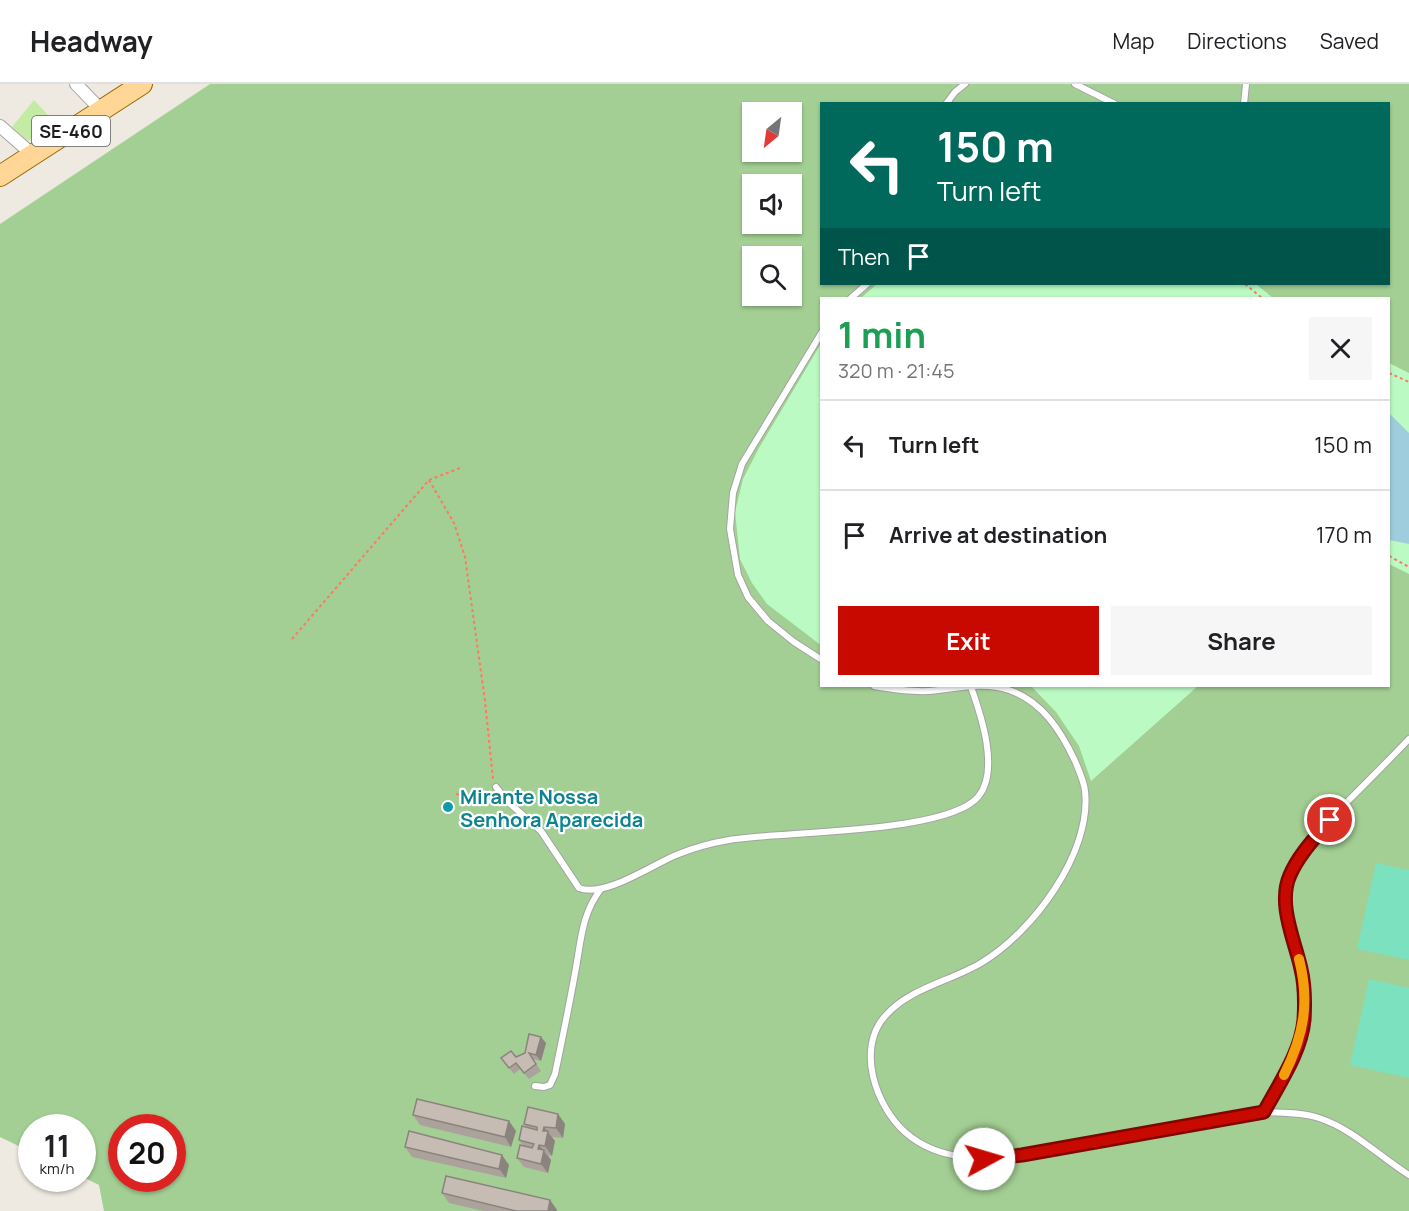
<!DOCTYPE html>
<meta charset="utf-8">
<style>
:root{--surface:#fff;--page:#f6f6f6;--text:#202124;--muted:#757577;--line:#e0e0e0;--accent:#c80900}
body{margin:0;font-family:Manrope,sans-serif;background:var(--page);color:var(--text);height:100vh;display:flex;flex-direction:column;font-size:22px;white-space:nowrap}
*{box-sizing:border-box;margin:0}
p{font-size:20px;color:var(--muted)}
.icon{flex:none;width:33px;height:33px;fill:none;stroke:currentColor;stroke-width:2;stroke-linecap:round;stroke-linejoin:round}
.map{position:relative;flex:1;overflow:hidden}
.details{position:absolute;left:820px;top:213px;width:570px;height:390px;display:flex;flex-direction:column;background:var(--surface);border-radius:0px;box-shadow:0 2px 4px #0004}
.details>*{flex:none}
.banner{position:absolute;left:820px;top:18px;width:570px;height:183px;border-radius:0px;box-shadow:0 2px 4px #0004;background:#00695c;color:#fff;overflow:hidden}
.needle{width:39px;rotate:209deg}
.tools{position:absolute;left:742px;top:18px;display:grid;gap:12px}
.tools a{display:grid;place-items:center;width:60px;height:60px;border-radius:0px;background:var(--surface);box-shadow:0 2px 4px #0004;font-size:30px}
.speed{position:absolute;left:18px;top:1030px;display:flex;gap:12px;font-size:30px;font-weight:700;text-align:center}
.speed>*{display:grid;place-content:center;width:78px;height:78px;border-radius:50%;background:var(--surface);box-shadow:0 2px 4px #0004;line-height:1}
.speed small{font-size:15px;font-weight:400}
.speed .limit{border:9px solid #d22;background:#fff;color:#111}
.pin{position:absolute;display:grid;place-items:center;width:51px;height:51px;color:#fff;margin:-26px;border:3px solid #fff;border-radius:50%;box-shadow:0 2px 6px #0007}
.me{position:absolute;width:66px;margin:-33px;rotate:84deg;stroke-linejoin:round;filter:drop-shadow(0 0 4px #0008)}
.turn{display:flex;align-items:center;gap:21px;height:126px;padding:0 18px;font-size:27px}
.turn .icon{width:78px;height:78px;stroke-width:2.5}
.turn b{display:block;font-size:42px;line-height:51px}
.then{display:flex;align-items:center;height:57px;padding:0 18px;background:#0003;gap:12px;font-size:22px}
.round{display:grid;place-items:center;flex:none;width:63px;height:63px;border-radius:0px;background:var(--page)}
.overview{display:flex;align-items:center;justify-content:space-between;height:102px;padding:0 18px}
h1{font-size:36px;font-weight:700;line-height:45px;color:#1e9e55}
.cta{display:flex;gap:12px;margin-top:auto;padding:12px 18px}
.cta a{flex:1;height:69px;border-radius:0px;background:var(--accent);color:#fff;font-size:24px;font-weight:700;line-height:69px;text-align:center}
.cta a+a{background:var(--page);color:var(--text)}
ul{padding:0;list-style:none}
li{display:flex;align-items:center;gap:18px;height:90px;padding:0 18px;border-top:2px solid var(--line)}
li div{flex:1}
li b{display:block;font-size:22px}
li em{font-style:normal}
header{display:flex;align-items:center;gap:36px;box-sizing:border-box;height:84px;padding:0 30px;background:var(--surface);border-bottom:2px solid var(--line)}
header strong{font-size:28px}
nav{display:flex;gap:33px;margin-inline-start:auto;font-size:21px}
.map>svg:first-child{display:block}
.grass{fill:#c4eba4}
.forest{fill:#a3cf94;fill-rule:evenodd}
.park{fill:#bbfbc3}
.pitch{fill:#7be1be}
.water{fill:#9fcdde}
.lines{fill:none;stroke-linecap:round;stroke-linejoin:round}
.service-casing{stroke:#a3a3a3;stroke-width:8}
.minor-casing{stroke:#a3a3a3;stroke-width:14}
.primary-casing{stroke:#946900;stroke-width:22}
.path{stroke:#ff7861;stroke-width:2;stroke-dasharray:3 3;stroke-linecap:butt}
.service{stroke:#fff;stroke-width:6}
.minor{stroke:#fff;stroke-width:12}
.primary{stroke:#ffd695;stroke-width:20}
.wall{fill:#aaa29b}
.shaded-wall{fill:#8b847e}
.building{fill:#c6bcb4;stroke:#8b847e;stroke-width:1.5}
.route-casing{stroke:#820600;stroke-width:15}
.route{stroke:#c80900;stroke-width:10}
.slow{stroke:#f59e0b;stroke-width:10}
.culture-dot{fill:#0f9aa8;stroke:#fff;stroke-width:2}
.labels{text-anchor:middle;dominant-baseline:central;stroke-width:4.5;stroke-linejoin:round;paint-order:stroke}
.shield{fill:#fff;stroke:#606060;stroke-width:1.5}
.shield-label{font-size:18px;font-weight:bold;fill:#1c1c1c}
.culture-label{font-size:20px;font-weight:bold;fill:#0d838f;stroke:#fff;text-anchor:start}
</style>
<header>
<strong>Headway</strong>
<nav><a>Map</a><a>Directions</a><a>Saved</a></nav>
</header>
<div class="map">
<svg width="1409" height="1127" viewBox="0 0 1409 1127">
<rect width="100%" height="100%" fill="#eeeae1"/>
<polygon class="grass" points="34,16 57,41 28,57 12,43"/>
<path class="forest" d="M210 0H1409V1127H104L99 1101 83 1093 82 1044H32L31 1068 0 1053V140ZM822 20H1389V200H822ZM753 28H792V68H753ZM753 100H792V140H753ZM753 172H792V212H753ZM822 214H1389V602H822ZM122 1044H172V1095H122Z"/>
<g class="park">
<polygon points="877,200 1256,200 1273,214 861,214"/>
<polygon points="822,258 822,562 767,520 752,499 740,475 735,428 743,395 759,364"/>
<polygon points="1389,279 1409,289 1409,490 1389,480"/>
<polygon points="1027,602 1198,602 1091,697 1079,662 1056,628 1032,603"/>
</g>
<g class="pitch">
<polygon points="1376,779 1409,786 1409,876 1357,865"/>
<polygon points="1369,895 1409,904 1409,994 1350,981"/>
</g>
<polygon class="water" points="1389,329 1409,349 1409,460 1389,456"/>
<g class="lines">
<defs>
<g id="service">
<polyline points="1075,0 1115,20"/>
<polyline points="946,20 955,8 965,0"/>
<polyline points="1244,20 1246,0"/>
<polyline points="851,214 867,200"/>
<polyline points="822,248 742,380 733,409 730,445 738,491 748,513 768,537 794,558 822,576"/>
<path d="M874 602C892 605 910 608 928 607 954 605 984 597 1009 606 1042 617 1061 647 1075 677 1079 687 1084 697 1085 707 1092 769 1032 849 981 879 951 897 910 904 886 931 855 964 876 1023 906 1049 940 1078 980 1075 1022 1071L1264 1028C1284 992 1306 956 1304 913 1303 878 1276 825 1289 792 1301 763 1327 739 1348 717 1369 696 1389 676 1409 655"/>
<path d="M496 703 508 718 541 747 579 804C604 814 652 781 676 771 693 764 711 759 729 756 781 747 946 750 978 713 1000 687 981 631 971 603"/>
<path d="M535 1002 544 1003 550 1001 555 990C562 956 569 923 575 889 581 859 581 830 601 805"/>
<path d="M1264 1028C1282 1029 1302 1028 1319 1034 1353 1045 1380 1073 1409 1091"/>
</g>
<g id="minor">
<polyline points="76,0 102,27"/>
<polyline points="0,42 33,71"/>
</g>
<polyline id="primary" points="0,92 142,0"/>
</defs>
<use href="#service" class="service-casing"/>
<use href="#minor" class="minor-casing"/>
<use href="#primary" class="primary-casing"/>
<g class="path">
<polyline points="1245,200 1262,214"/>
<polyline points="1389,289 1409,298"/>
<polyline points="429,396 454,439 465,473 485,617 493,695"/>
<polyline points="1389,472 1409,483"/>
<polyline points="292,555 429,396 460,384"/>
<polyline points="456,710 495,717"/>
</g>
<use href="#service" class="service"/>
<use href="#minor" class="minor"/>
<use href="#primary" class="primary"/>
</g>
<g class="wall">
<polygon points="546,959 541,977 533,975 541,987 529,995 520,985 514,990 501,974 516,973"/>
<polygon points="558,1030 565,1040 563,1054 552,1053 555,1057 552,1072 548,1071 551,1076 548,1089 524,1083 517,1074 523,1062 519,1056 526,1043 524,1040"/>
<polygon points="413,1031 516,1047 511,1063 420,1041"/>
<polygon points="405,1063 509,1081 506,1094 412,1073"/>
<polygon points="442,1109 550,1116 557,1126 557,1127 483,1127 449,1119"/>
</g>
<g class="shaded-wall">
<polygon points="541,953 546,959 541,977 536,971"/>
<polygon points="558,1030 565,1040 563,1054 556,1044"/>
<polygon points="509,1037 516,1047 511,1063 505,1053"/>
<polygon points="544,1043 555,1057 552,1072 545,1062 543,1047"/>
<polygon points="539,1061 551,1076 548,1089 541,1080 538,1065"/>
<polygon points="502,1071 509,1081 506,1094 499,1085"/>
<polygon points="550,1116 557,1126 557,1127 548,1127"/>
</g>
<g class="building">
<polygon points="529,950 541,953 536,971 529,969 536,980 524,989 516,979 509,984 501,974 511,967 516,973 525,969"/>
<polygon points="417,1015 509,1037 505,1053 413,1031"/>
<polygon points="528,1023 558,1030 556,1044 544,1043 543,1047 548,1047 545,1062 539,1061 538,1065 544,1066 541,1080 517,1074 520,1061 532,1064 534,1060 519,1056 522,1042 537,1046 537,1043 524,1040"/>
<polygon points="409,1047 502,1071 499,1085 405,1063"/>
<polygon points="446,1092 550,1116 548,1127 516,1127 442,1109"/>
</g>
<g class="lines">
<defs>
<path id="route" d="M984 1075 1022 1071 1264 1028C1279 1000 1301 968 1304 936 1305 919 1305 901 1301 885 1295 857 1277 820 1290 791 1299 770 1316 753 1330 736"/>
</defs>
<use href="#route" class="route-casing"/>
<use href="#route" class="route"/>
<path class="slow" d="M1284 991C1304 951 1310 918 1299 875"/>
</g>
<circle class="culture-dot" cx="448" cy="723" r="6"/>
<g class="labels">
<rect class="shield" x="32" y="32" width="78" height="30" rx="4.5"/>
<g class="shield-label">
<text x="71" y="47">SE-460</text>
</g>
<g class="culture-label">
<text x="460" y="712">Mirante Nossa<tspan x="460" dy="23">Senhora Aparecida</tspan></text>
</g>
</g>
</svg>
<div class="tools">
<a><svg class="needle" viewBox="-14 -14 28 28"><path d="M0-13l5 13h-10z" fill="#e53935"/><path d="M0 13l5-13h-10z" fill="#757577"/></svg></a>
<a><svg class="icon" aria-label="sound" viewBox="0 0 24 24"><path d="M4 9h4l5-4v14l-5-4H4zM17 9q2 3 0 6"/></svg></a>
<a><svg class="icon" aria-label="search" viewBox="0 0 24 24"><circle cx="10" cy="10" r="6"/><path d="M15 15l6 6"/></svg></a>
</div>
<div class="speed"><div>11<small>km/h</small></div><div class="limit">20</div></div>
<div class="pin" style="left:1330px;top:736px;background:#d93025"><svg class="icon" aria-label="arrive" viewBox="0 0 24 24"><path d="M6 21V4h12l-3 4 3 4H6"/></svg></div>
<svg class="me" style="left:984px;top:1075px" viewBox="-20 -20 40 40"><circle r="19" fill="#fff"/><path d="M0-13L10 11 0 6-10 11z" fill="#c80900"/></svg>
<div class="banner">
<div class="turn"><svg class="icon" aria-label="left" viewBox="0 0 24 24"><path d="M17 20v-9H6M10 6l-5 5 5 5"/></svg><div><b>150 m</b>Turn left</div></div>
<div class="then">Then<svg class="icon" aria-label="arrive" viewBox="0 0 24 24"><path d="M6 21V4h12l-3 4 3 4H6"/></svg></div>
</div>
<section class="details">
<div class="overview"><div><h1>1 min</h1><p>320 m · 21:45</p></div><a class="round"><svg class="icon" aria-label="close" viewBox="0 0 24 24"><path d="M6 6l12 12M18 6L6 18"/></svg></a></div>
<ul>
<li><svg class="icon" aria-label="left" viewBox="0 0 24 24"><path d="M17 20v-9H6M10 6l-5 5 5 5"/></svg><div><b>Turn left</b></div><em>150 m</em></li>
<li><svg class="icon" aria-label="arrive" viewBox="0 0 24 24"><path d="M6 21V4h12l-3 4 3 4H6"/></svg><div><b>Arrive at destination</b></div><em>170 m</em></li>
</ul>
<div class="cta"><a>Exit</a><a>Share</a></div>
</section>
</div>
